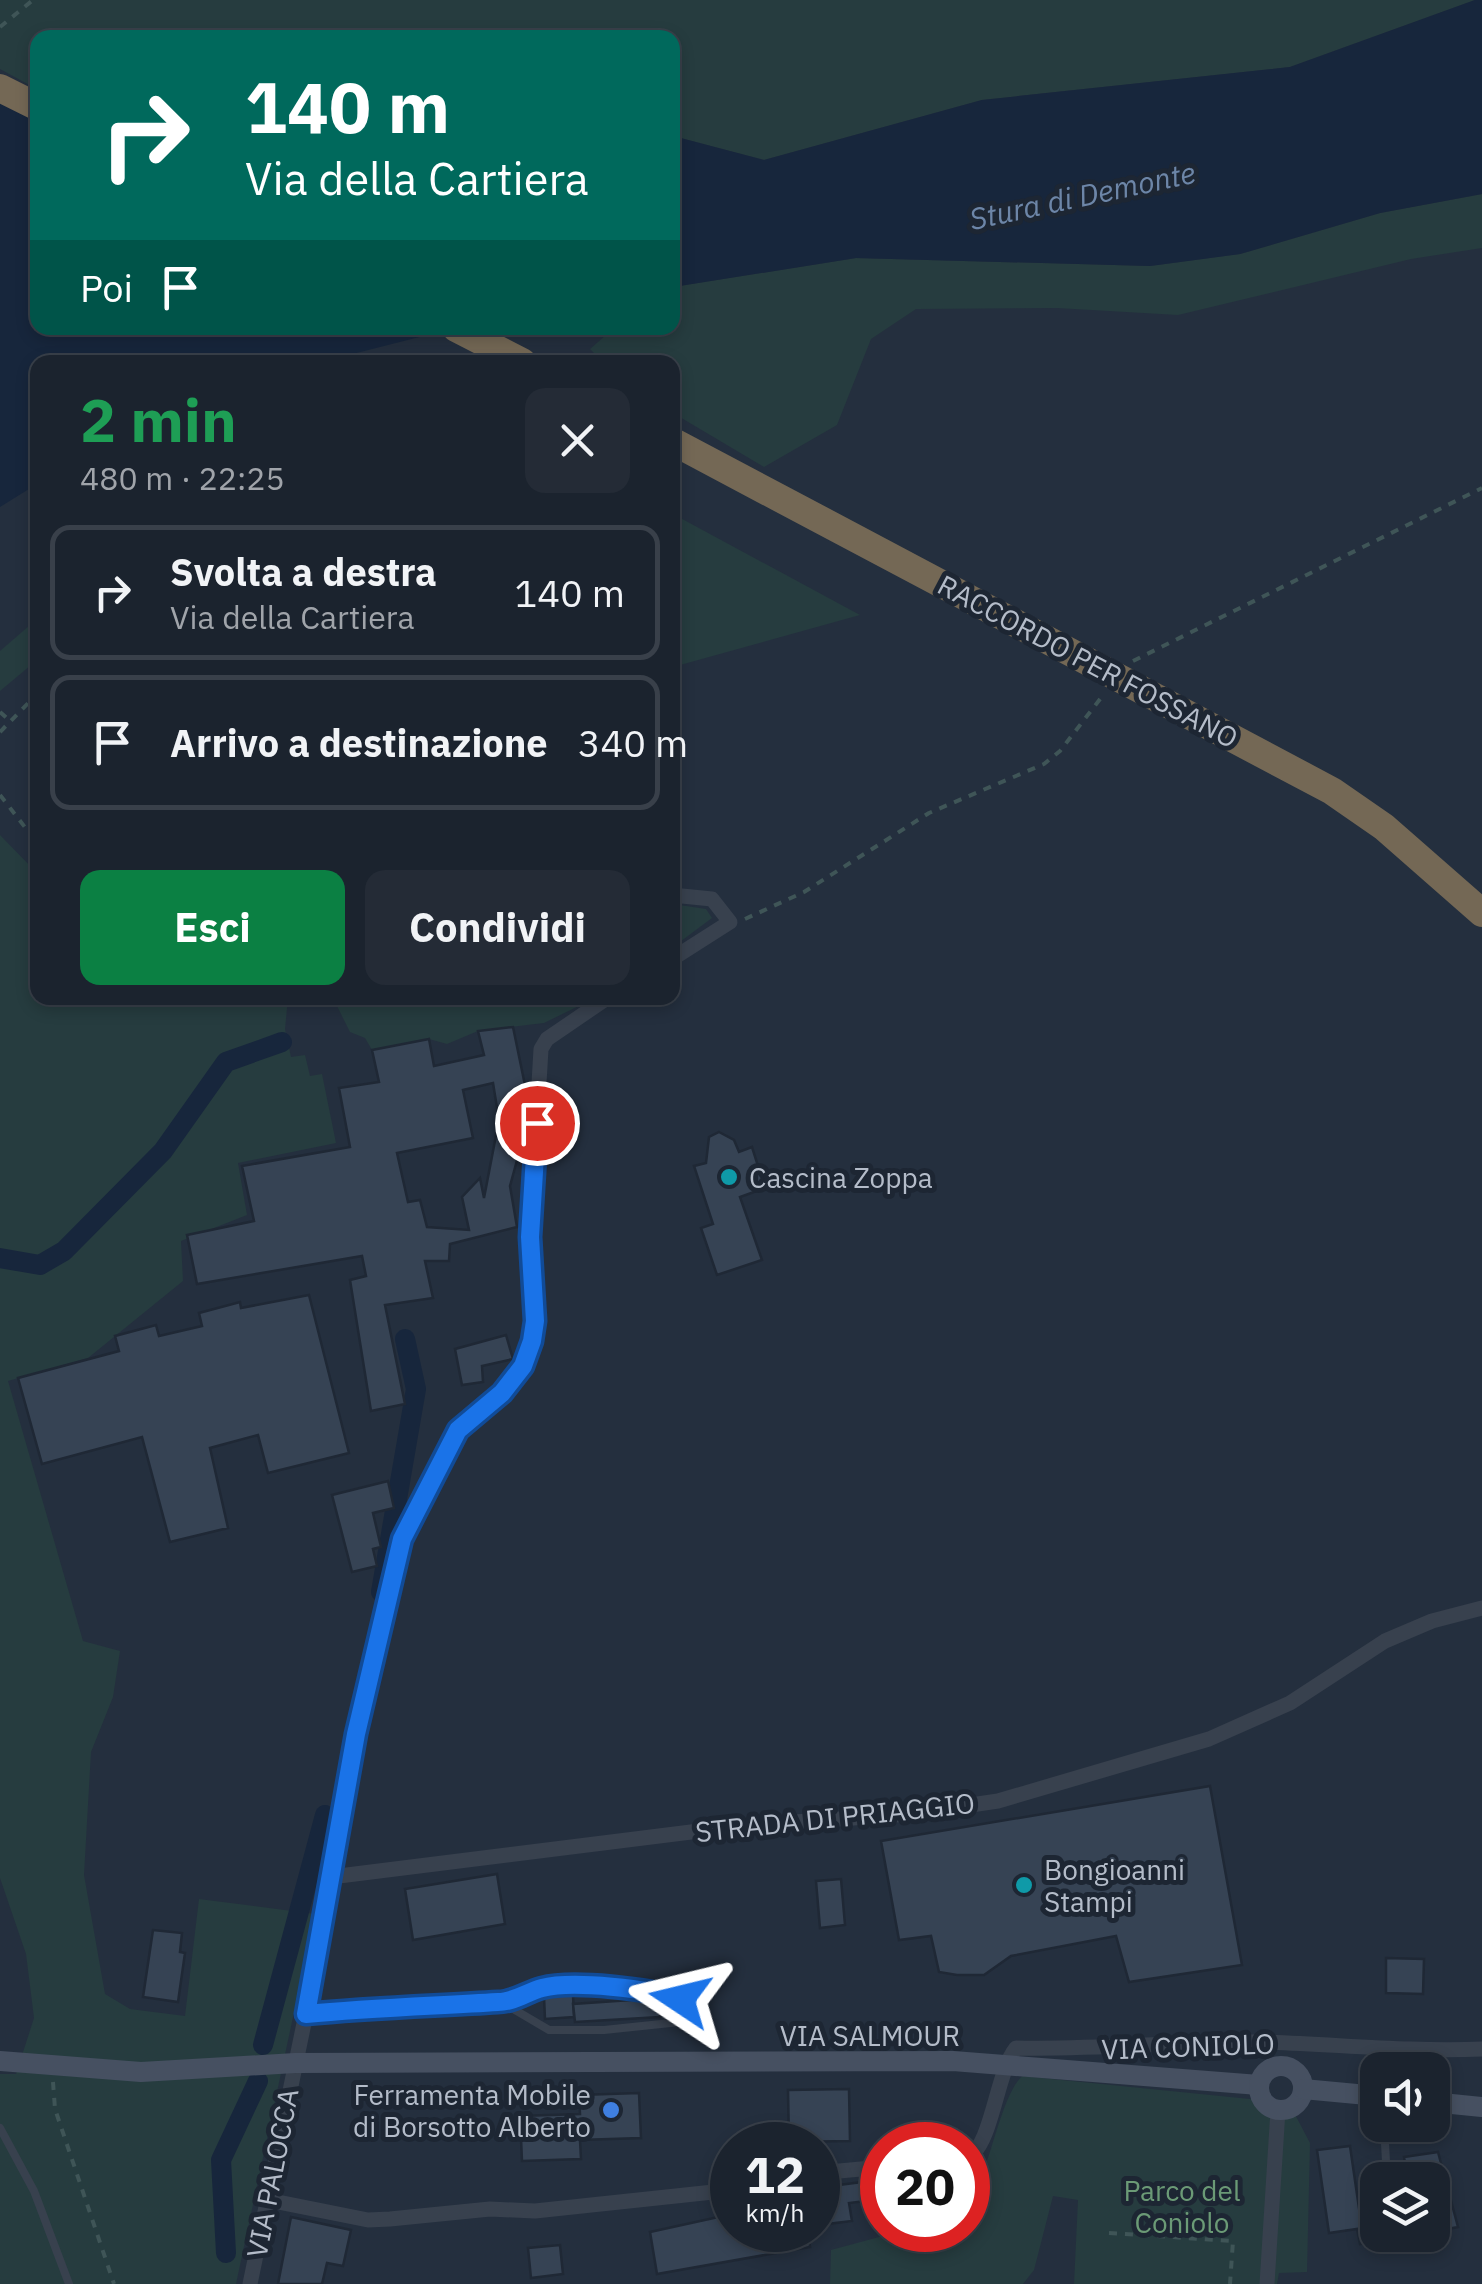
<!DOCTYPE html>
<html lang="it">
<meta charset="utf-8">
<style>
:root{--surface:#1b232e;--page:#242b36;--text:#f1f3f6;--muted:#a0a4aa;--line:#39404a;--accent:#0b8043}
body{margin:0;font-family:"IBM Plex Sans",sans-serif;background:var(--page);color:var(--text);height:100vh;display:flex;flex-direction:column;font-size:38px;white-space:nowrap}
*{box-sizing:border-box;margin:0}
p{font-size:32px;color:var(--muted)}
.icon{flex:none;width:55px;height:55px;fill:none;stroke:currentColor;stroke-width:2;stroke-linecap:round;stroke-linejoin:round}
.map{position:relative;flex:1;overflow:hidden}
.drawer{position:absolute;left:30px;top:355px;width:650px;height:650px;display:flex;flex-direction:column;background:var(--surface);border-radius:20px;box-shadow:0 5px 15px #0003,0 0 0 2px var(--line)}
.drawer>*{flex:none}
.hud{position:absolute;left:30px;top:30px;width:650px;height:305px;border-radius:20px;box-shadow:0 5px 15px #0003,0 0 0 2px var(--line);background:#00695c;color:#fff;overflow:hidden}
.buttons{position:absolute;left:1360px;top:2052px;display:grid;gap:20px}
.buttons a{display:grid;place-items:center;width:90px;height:90px;border-radius:20px;background:var(--surface);box-shadow:0 5px 15px #0003,0 0 0 2px var(--line);font-size:50px}
.speed{position:absolute;left:710px;top:2122px;display:flex;gap:20px;font-size:50px;font-weight:700;text-align:center}
.speed>*{display:grid;place-content:center;width:130px;height:130px;border-radius:50%;background:var(--surface);box-shadow:0 5px 15px #0003,0 0 0 2px var(--line);line-height:1}
.speed small{font-size:25px;font-weight:400}
.speed .limit{border:15px solid #d22;background:#fff;color:#111}
.pin{position:absolute;display:grid;place-items:center;width:85px;height:85px;color:#fff;margin:-42px;border:5px solid #fff;border-radius:50%;box-shadow:0 2px 10px #0007}
.me{position:absolute;width:110px;margin:-55px;rotate:280deg;stroke-linejoin:round;filter:drop-shadow(0 0 8px #0008)}
.turn{display:flex;align-items:center;gap:35px;height:210px;padding:0 50px;font-size:45px}
.turn .icon{width:130px;height:130px;stroke-width:2.5}
.turn b{display:block;font-size:70px;line-height:85px}
.then{display:flex;align-items:center;height:95px;padding:0 50px;background:#0003;gap:20px;font-size:38px}
.round{display:grid;place-items:center;flex:none;width:105px;height:105px;border-radius:20px;background:var(--page)}
.headline{display:flex;align-items:center;justify-content:space-between;height:170px;padding:0 50px}
h1{font-size:60px;font-weight:700;line-height:75px;color:#1e9e55}
.action{display:flex;gap:20px;margin-top:auto;padding:20px 50px}
.action a{flex:1;height:115px;border-radius:20px;background:var(--accent);color:#fff;font-size:40px;font-weight:700;line-height:115px;text-align:center}
.action a+a{background:var(--page);color:var(--text)}
ul{padding:0;list-style:none}
li{display:flex;align-items:center;gap:30px;height:135px;margin:0 20px 15px;padding:0 30px;border:5px solid var(--line);border-radius:20px}
li div{flex:1}
li b{display:block;font-size:38px}
li em{font-style:normal}
.map>svg:first-child{display:block}
.green{fill:#263c3f}
.water{fill:#17263c}
.lines{fill:none;stroke-linecap:round;stroke-linejoin:round}
.canal{stroke:#17263c;stroke-width:20}
.building{fill:#364354;stroke:#1f2835;stroke-width:2.5;fill-rule:evenodd}
.path{stroke:#3f5557;stroke-width:4;stroke-dasharray:8 8;stroke-linecap:butt}
.service{stroke:#38414e;stroke-width:8}
.minor{stroke:#38414e;stroke-width:15}
.secondary{stroke:#465061;stroke-width:20}
.motorway{stroke:#746855;stroke-width:28}
.route-casing{stroke:#114b97;stroke-width:25}
.route{stroke:#1a73e8;stroke-width:18}
.culture-dot{fill:#0f9aa8;stroke:#1d2633;stroke-width:4}
.shop-dot{fill:#3f7fe0;stroke:#1d2633;stroke-width:4}
.labels{text-anchor:middle;dominant-baseline:central;stroke-width:10;stroke-linejoin:round;paint-order:stroke}
.street-label{font-size:28px;fill:#b4bcc9;stroke:#1d2633}
.poi-label{font-size:28px;fill:#b4bcc9;stroke:#1d2633;text-anchor:start}
.park-label{font-size:28px;fill:#6b9a76;stroke:#1d2633}
.water-label{font-size:30px;font-style:italic;fill:#6d86a8;stroke:#1d2633}
</style>
<div class="map">
<svg width="1482" height="2284" viewBox="0 0 1482 2284">
<rect width="100%" height="100%" fill="#242f3e"/>
<g class="green">
<polygon points="0,0 1475,0 1290,67 982,100 764,160 673,136 672,38 38,38 37,85 33,87 0,69"/>
<polygon points="1482,194 1482,248 1411,259 1178,315 1057,308 916,309 871,339 837,425 764,467 673,413 672,362 603,362 590,349 614,328 672,328 673,287 856,258 1150,266 1240,254 1380,213"/>
<polygon points="672,514 673,514 860,615 673,667"/>
<polygon points="37,619 37,660 0,691 0,651"/>
<polygon points="0,835 37,873 38,998 288,998 285,1029 291,1057 305,1055 310,1076 322,1074 336,1143 238,1163 247,1215 181,1241 183,1281 88,1358 8,1381 83,1641 120,1651 113,1697 91,1752 84,1875 105,1994 130,2009 185,2016 199,1899 315,1914 236,2284 0,2284 0,2074 16,2074 34,2018 26,1954 0,1878"/>
<polygon points="673,904 706,909 712,918 673,947"/>
<polygon points="333,998 595,998 544,1023 478,1031 447,1044 429,1039 372,1050 365,1038 350,1032"/>
<path d="M1022 2076 1289 2103 1310 2143 1307 2272 1279 2273 1277 2284H1074L1078 2200 1053 2196 1034 2270 1023 2284H830L831 2250 905 2230H968V2178L981 2176C994 2147 1003 2095 1022 2076Z"/>
</g>
<g class="water">
<polygon points="1475,0 1482,0 1482,194 1380,213 1240,254 1150,266 856,258 673,287 673,136 764,160 982,100 1290,67"/>
<polygon points="37,85 38,328 455,328 321,362 38,362 37,484 0,507 0,100"/>
</g>
<g class="lines">
<g class="canal">
<polyline points="0,1258 40,1265 64,1251 163,1151 226,1062 282,1042"/>
<polyline points="381,1592 416,1389 405,1339"/>
<polyline points="263,2045 325,1815"/>
<polyline points="226,2253 221,2160 258,2081"/>
</g>
</g>
<g class="building">
<path d="M513 1027 527 1095 525 1131 510 1186 517 1227 450 1244 449 1261H425L433 1298 385 1305 405 1404 371 1411 350 1280 366 1276 362 1256 197 1284 187 1235 254 1221 242 1166 350 1147 339 1088 379 1082 372 1050 429 1039 434 1066 484 1055 478 1031ZM493 1083 499 1120 484 1198 480 1178 462 1197 469 1230 427 1227 420 1200 408 1202 397 1153 473 1138 463 1090Z"/>
<polygon points="719,1132 734,1140 739,1152 752,1147 765,1188 740,1197 762,1260 717,1275 701,1228 713,1224 694,1166 706,1163 709,1137"/>
<polygon points="309,1295 349,1453 268,1473 258,1435 210,1448 228,1528 170,1542 142,1437 42,1464 18,1378 119,1351 115,1336 156,1325 159,1336 202,1326 199,1313 240,1302 241,1308"/>
<polygon points="506,1335 513,1359 482,1366 483,1382 462,1385 455,1349"/>
<polygon points="388,1481 394,1508 373,1513 381,1547 373,1549 377,1566 352,1572 332,1495"/>
<polygon points="1210,1786 1242,1965 1129,1982 1116,1936 1011,1956 984,1975 957,1975 939,1972 931,1936 899,1940 881,1841"/>
<polygon points="497,1874 505,1924 413,1940 405,1889"/>
<polygon points="841,1879 845,1925 820,1928 816,1881"/>
<polygon points="153,1930 182,1933 180,1952 185,1953 178,2002 143,1997"/>
<polygon points="1386,1958 1424,1959 1423,1994 1386,1993"/>
<polygon points="573,1995 574,2017 545,2019 544,1997"/>
<polygon points="646,1999 659,2001 660,2017 575,2022 573,2004"/>
<polygon points="849,2089 850,2141 789,2142 788,2090"/>
<polygon points="639,2093 641,2138 580,2140 581,2159 522,2161 520,2116 580,2114 579,2095"/>
<polygon points="1350,2146 1360,2215 1378,2213 1378,2241 1360,2244 1357,2229 1329,2233 1317,2150"/>
<polygon points="1438,2152 1458,2227 1432,2232 1432,2180 1408,2180 1404,2157"/>
<polygon points="878,2180 882,2199 849,2203 852,2221 827,2224 823,2187"/>
<polygon points="732,2214 732,2230 808,2230 810,2247 657,2274 650,2232"/>
<polygon points="291,2217 351,2230 343,2266 327,2263 322,2284 278,2284"/>
<polygon points="560,2245 563,2274 531,2278 528,2248"/>
</g>
<g class="lines">
<g class="path">
<polyline points="0,27 33,0"/>
<polyline points="1133,661 1482,488"/>
<polyline points="0,712 10,721"/>
<polyline points="0,732 38,693"/>
<polyline points="0,795 38,844"/>
<polyline points="745,919 804,892 929,813 1044,764 1060,751 1104,694"/>
<polyline points="53,2082 55,2109 114,2284"/>
<polyline points="1109,2233 1233,2241 1230,2284"/>
</g>
<g class="service">
<path d="M306 2015C371 2008 434 2006 498 2002 514 2002 527 1992 542 1988 573 1980 650 1989 680 1999V2022L604 2030H549L503 2003"/>
<polyline points="1384,2125 1387,2180"/>
<polyline points="0,2128 34,2191 69,2284"/>
<polyline points="1400,2235 1401,2241"/>
</g>
<g class="minor">
<polyline points="672,895 712,899 730,922 672,959"/>
<polyline points="331,1877 739,1826 910,1814 998,1801 1209,1739 1290,1703 1385,1641 1432,1621 1482,1608"/>
<path d="M968 2157C992 2146 996 2073 1016 2048 1098 2050 1180 2041 1261 2042 1335 2044 1408 2052 1482 2049"/>
<polyline points="818,2173 882,2167"/>
<polyline points="268,2200 368,2220 390,2219 490,2209 535,2211 732,2190"/>
<polyline points="250,2284 308,2004 355,1734 402,1539 457,1430 502,1393 523,1366 531,1341 535,1321 530,1237 541,1049 547,1039 607,998"/>
<polyline points="1267,2284 1278,2110"/>
</g>
<g class="secondary">
<polyline points="0,2061 141,2072 295,2063 953,2061 1259,2085"/>
<circle cx="1281" cy="2088" r="22"/>
<polyline points="1303,2089 1378,2096"/>
<polyline points="1432,2102 1482,2107"/>
</g>
<g class="motorway">
<polyline points="0,88 38,107"/>
<polyline points="456,328 522,362"/>
<polyline points="672,441 1332,791 1384,827 1482,913"/>
</g>
</g>
<g class="lines">
<defs>
<path id="route" d="M537 1123 530 1237 535 1321 532 1341 523 1366 502 1393 458 1430 402 1539 356 1734 306 2014C371 2008 434 2006 498 2002 514 2002 527 1992 542 1988 573 1980 650 1989 680 1999"/>
</defs>
<use href="#route" class="route-casing"/>
<use href="#route" class="route"/>
</g>
<g class="culture-dot">
<circle cx="729" cy="1177" r="10"/>
<circle cx="1024" cy="1885" r="10"/>
</g>
<circle class="shop-dot" cx="611" cy="2110" r="10"/>
<g class="labels">
<g class="street-label">
<text transform="translate(1088 661) rotate(28)">RACCORDO PER FOSSANO</text>
<text transform="translate(835 1817) rotate(-6)">STRADA DI PRIAGGIO</text>
<text x="870" y="2035">VIA SALMOUR</text>
<text transform="translate(1188 2046) rotate(-2)">VIA CONIOLO</text>
<text transform="translate(272 2173) rotate(-79)">VIA PALOCCA</text>
</g>
<g class="poi-label">
<text x="749" y="1177">Cascina Zoppa</text>
<text x="1044" y="1869">Bongioanni<tspan x="1044" dy="32">Stampi</tspan></text>
<text x="591" y="2094" text-anchor="end">Ferramenta Mobile<tspan x="591" dy="32">di Borsotto Alberto</tspan></text>
</g>
<g class="park-label">
<text x="1182" y="2190">Parco del<tspan x="1182" dy="32">Coniolo</tspan></text>
</g>
<g class="water-label">
<text transform="translate(1082 195) rotate(-12)">Stura di Demonte</text>
</g>
</g>
</svg>
<div class="buttons">
<a><svg class="icon" aria-label="sound" viewBox="0 0 24 24"><path d="M4 9h4l5-4v14l-5-4H4zM17 9q2 3 0 6"/></svg></a>
<a><svg class="icon" aria-label="layers" viewBox="0 0 24 24"><path d="M12 4l9 5-9 5-9-5zM3 14l9 5 9-5"/></svg></a>
</div>
<div class="speed"><div>12<small>km/h</small></div><div class="limit">20</div></div>
<div class="pin" style="left:537px;top:1123px;background:#d93025"><svg class="icon" aria-label="arrive" viewBox="0 0 24 24"><path d="M6 21V4h12l-3 4 3 4H6"/></svg></div>
<svg class="me" style="left:680px;top:1999px" viewBox="-20 -20 40 40"><path d="M0-17L14 15 0 8-14 15z" fill="#1a73e8" stroke="#fff" stroke-width="4"/></svg>
<div class="hud">
<div class="turn"><svg class="icon" aria-label="right" viewBox="0 0 24 24"><path d="M7 20v-9h11M14 6l5 5-5 5"/></svg><div><b>140 m</b>Via della Cartiera</div></div>
<div class="then">Poi<svg class="icon" aria-label="arrive" viewBox="0 0 24 24"><path d="M6 21V4h12l-3 4 3 4H6"/></svg></div>
</div>
<section class="drawer">
<div class="headline"><div><h1>2 min</h1><p>480 m · 22:25</p></div><a class="round"><svg class="icon" aria-label="close" viewBox="0 0 24 24"><path d="M6 6l12 12M18 6L6 18"/></svg></a></div>
<ul>
<li><svg class="icon" aria-label="right" viewBox="0 0 24 24"><path d="M7 20v-9h11M14 6l5 5-5 5"/></svg><div><b>Svolta a destra</b><p>Via della Cartiera</p></div><em>140 m</em></li>
<li><svg class="icon" aria-label="arrive" viewBox="0 0 24 24"><path d="M6 21V4h12l-3 4 3 4H6"/></svg><div><b>Arrivo a destinazione</b></div><em>340 m</em></li>
</ul>
<div class="action"><a>Esci</a><a>Condividi</a></div>
</section>
</div>
